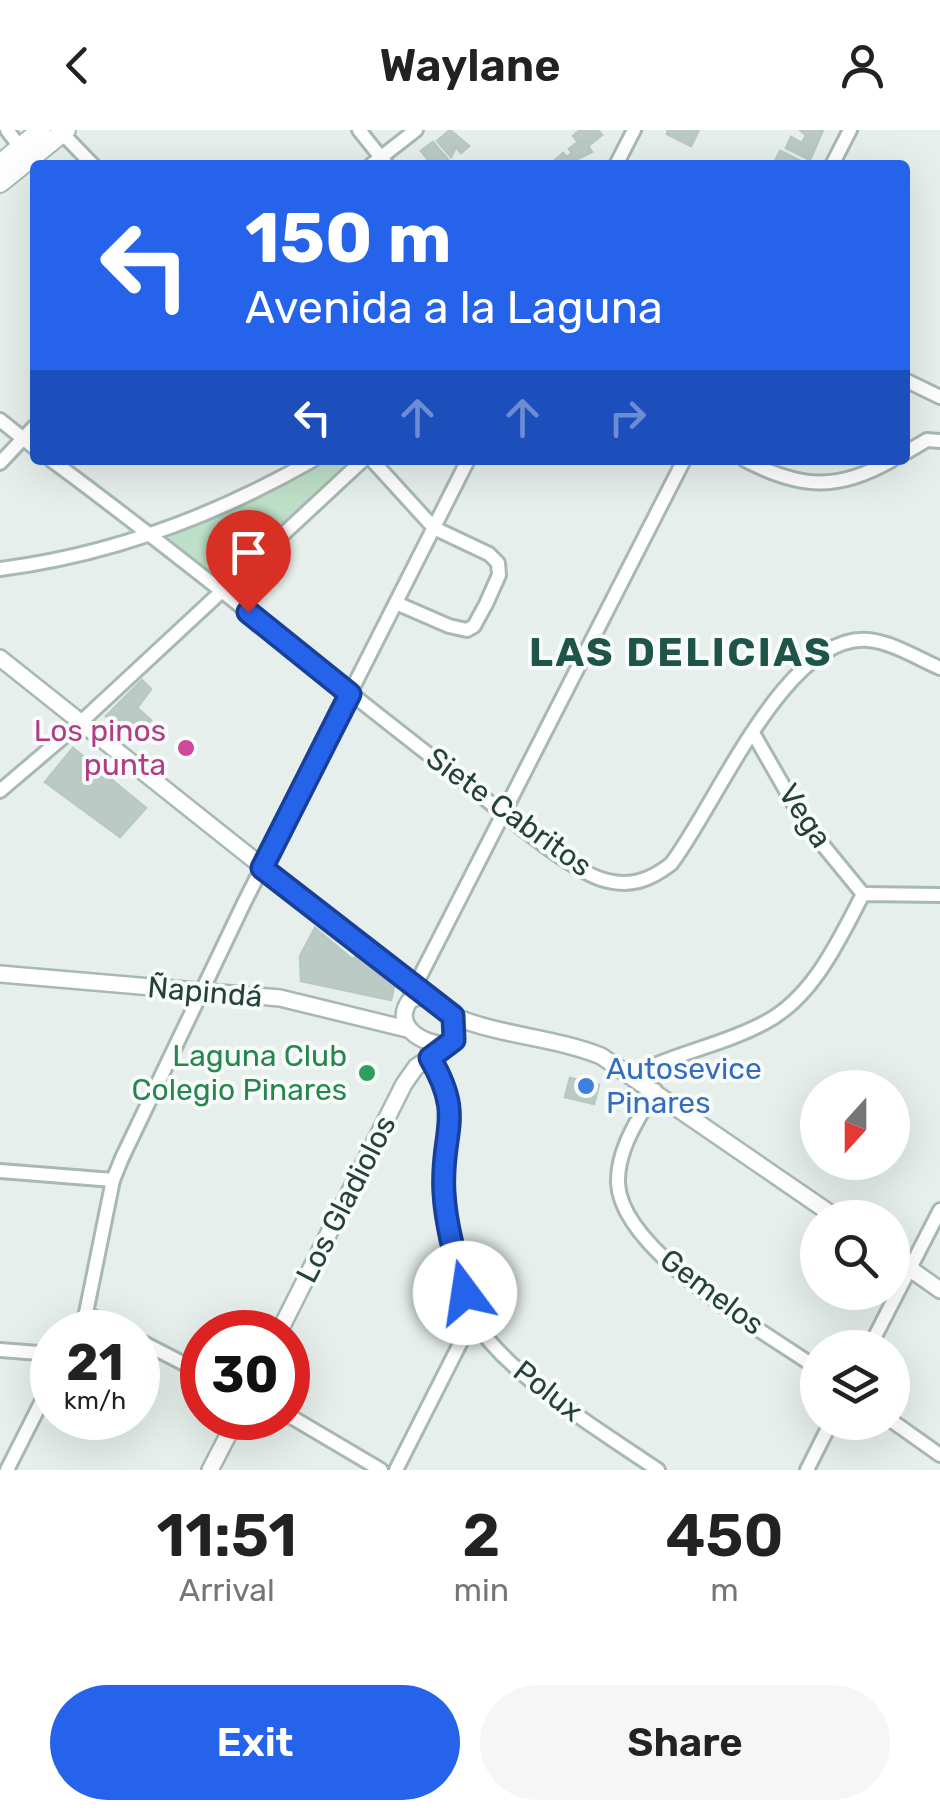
<!DOCTYPE html>
<meta charset="utf-8">
<style>
:root{--surface:#fff;--page:#f6f6f6;--text:#222;--muted:#767676;--accent:#2563eb}
body{margin:0;font-family:Rubik,sans-serif;background:var(--page);color:var(--text);height:100vh;display:flex;flex-direction:column;font-size:38px;white-space:nowrap}
*{box-sizing:border-box;margin:0}
p{font-size:32px;color:var(--muted)}
.icon{flex:none;width:55px;height:55px;fill:none;stroke:currentColor;stroke-width:2;stroke-linecap:round;stroke-linejoin:round}
.map{position:relative;height:1340px;overflow:hidden}
.drawer{display:flex;flex-direction:column;background:var(--surface);flex:1}
.drawer>*{flex:none}
.hud{position:absolute;left:30px;top:30px;width:880px;height:305px;border-radius:10px;box-shadow:0 10px 40px #0002;background:#2563eb;color:#fff;overflow:hidden}
.needle{width:65px;rotate:201deg}
.controls{position:absolute;left:800px;top:940px;display:grid;gap:20px}
.controls a{display:grid;place-items:center;width:110px;height:110px;border-radius:50%;background:var(--surface);box-shadow:0 10px 40px #0002;font-size:50px}
.speed{position:absolute;left:30px;top:1180px;display:flex;gap:20px;font-size:50px;font-weight:700;text-align:center}
.speed>*{display:grid;place-content:center;width:130px;height:130px;border-radius:50%;background:var(--surface);box-shadow:0 10px 40px #0002;line-height:1}
.speed small{font-size:25px;font-weight:400}
.speed .limit{border:15px solid #d22;background:#fff;color:#111}
.pin{position:absolute;display:grid;place-items:center;width:85px;height:85px;color:#fff;margin:-102px -42px;border-radius:50% 50% 50% 0;rotate:-45deg;box-shadow:0 0 10px #0007}
.pin .icon{rotate:45deg}
.me{position:absolute;width:110px;margin:-55px;rotate:346deg;stroke-linejoin:round;filter:drop-shadow(0 0 8px #0008)}
.turn{display:flex;align-items:center;gap:35px;height:210px;padding:0 50px;font-size:45px}
.turn .icon{width:130px;height:130px;stroke-width:2.5}
.turn b{display:block;font-size:70px;line-height:85px}
.lanes{display:flex;align-items:center;height:95px;padding:0 50px;background:#0003;justify-content:center;gap:50px;direction:ltr}
.lanes .off{opacity:.35}
.eta{display:flex;justify-content:space-evenly;align-items:center;height:170px;text-align:center}
.eta b{font-size:60px;font-weight:600;line-height:70px}
.cta{display:flex;gap:20px;margin-top:auto;padding:20px 50px}
.cta a{flex:1;height:115px;border-radius:60px;background:var(--accent);color:#fff;font-size:40px;font-weight:600;line-height:115px;text-align:center}
.cta a+a{background:var(--page);color:var(--text)}
header{display:flex;justify-content:space-between;align-items:center;height:130px;padding:0 50px;background:var(--surface);font-size:45px;font-weight:600}
.map>svg:first-child{display:block}
.green{fill:#bfe0c8}
.building{fill:#bbcac4;stroke:#b8c9c2;stroke-width:2.5}
.lines{fill:none;stroke-linecap:round;stroke-linejoin:round}
.minor-casing{stroke:#a8b8b2;stroke-width:18}
.tertiary-casing{stroke:#a8b8b2;stroke-width:20}
.secondary-casing{stroke:#a4bbb3;stroke-width:22}
.minor{stroke:#fff;stroke-width:12}
.tertiary{stroke:#fff;stroke-width:15}
.secondary{stroke:#fff;stroke-width:18}
.route-casing{stroke:#184099;stroke-width:25}
.route{stroke:#2563eb;stroke-width:18}
.hotel-dot{fill:#d1479c;stroke:#f7fbf9;stroke-width:4}
.leisure-dot{fill:#2e9e5b;stroke:#f7fbf9;stroke-width:4}
.shop-dot{fill:#3f7fe0;stroke:#f7fbf9;stroke-width:4}
.labels{text-anchor:middle;dominant-baseline:central;stroke-width:8;stroke-linejoin:round;paint-order:stroke}
.hotel-label{font-size:30px;fill:#b23c85;stroke:#f7fbf9;text-anchor:end}
.street-label{font-size:30px;fill:#24423a;stroke:#f7fbf9}
.leisure-label{font-size:30px;fill:#27864d;stroke:#f7fbf9;text-anchor:end}
.shop-label{font-size:30px;fill:#366cbe;stroke:#f7fbf9;text-anchor:start}
.district-label{font-size:40px;font-weight:bold;letter-spacing:2.5px;fill:#1f5548;stroke:#f7fbf9}
</style>
<header><svg class="icon" aria-label="back" viewBox="0 0 24 24"><path d="M15 5l-7 7 7 7"/></svg>Waylane<svg class="icon" aria-label="person" viewBox="0 0 24 24"><circle cx="12" cy="8" r="4"/><path d="M4 21q1-7 8-7t8 7"/></svg></header>
<div class="map">
<svg width="940" height="1340" viewBox="0 0 940 1340">
<rect width="100%" height="100%" fill="#e6efeb"/>
<polygon class="green" points="328,330 353,331 224,448 216,448 168,410 171,404 269,364"/>
<g class="building">
<polygon points="450,0 469,16 461,23 456,17 451,27 437,11"/>
<polygon points="580,0 598,0 602,5 588,16 592,22 575,30 579,35 558,35 555,30 563,23 567,27 572,23 569,19 578,12 573,6"/>
<polygon points="668,0 699,0 691,16 667,4"/>
<polygon points="800,0 823,0 810,30 786,18 791,7 802,13 806,5"/>
<polygon points="433,12 450,32 447,35 432,35 421,21"/>
<polygon points="780,21 807,34 807,35 773,35"/>
<polygon points="142,550 151,559 137,578 151,590 135,608 106,586"/>
<polygon points="73,618 146,678 120,707 45,652"/>
<polygon points="315,798 352,829 360,824 395,853 391,870 301,851 300,826"/>
<polygon points="570,948 599,955 594,974 565,967"/>
</g>
<g class="lines">
<defs>
<g id="minor">
<polyline points="7,0 24,22"/>
<polyline points="59,0 93,35"/>
<polyline points="359,0 387,35"/>
<polyline points="371,35 416,0"/>
<polyline points="616,35 634,0"/>
<polyline points="832,35 850,0"/>
<polyline points="905,250 940,267"/>
<polyline points="0,290 35,318"/>
<polyline points="905,323 927,310 940,311"/>
<path d="M51 330C190 432 322 543 459 648 493 674 564 737 601 749 629 758 649 751 671 734 715 678 785 503 868 510 892 512 919 529 940 538"/>
<polyline points="372,330 434,398 489,424 498,433 499,445 486,474 474,496 467,500 449,496 396,473"/>
<path d="M745 330C801 359 838 361 892 330"/>
<polyline points="0,333 35,296"/>
<path d="M0 439C110 425 217 385 313 330"/>
<polyline points="753,603 804,692 863,764"/>
<polyline points="0,661 81,592 363,330"/>
<polyline points="411,864 684,330"/>
<path d="M430 927C464 985 441 1000 444 1059 445 1094 457 1163 475 1192 511 1248 603 1302 658 1340"/>
<path d="M632 945C675 923 723 915 764 893 813 868 839 810 863 764L940 765"/>
<path d="M655 960C639 988 617 1019 618 1053 621 1122 764 1201 818 1239"/>
<polyline points="0,1041 113,1050"/>
<polyline points="86,1183 123,1202"/>
<polyline points="77,1202 86,1183 113,1050 122,1028 245,771 468,330"/>
<polyline points="138,1210 202,1243"/>
<polyline points="869,1218 940,1080"/>
<polyline points="0,1220 52,1224"/>
<polyline points="288,1285 381,1340"/>
<polyline points="892,1291 940,1325"/>
<polyline points="7,1340 52,1251"/>
<polyline points="396,1340 473,1188"/>
<polyline points="807,1340 831,1292"/>
</g>
<g id="tertiary">
<polyline points="0,528 425,866"/>
<polyline points="0,844 280,868 407,899"/>
<path d="M425 866 453 886 456 903 448 915C422 915 390 895 411 869Z"/>
<path d="M453 886C501 906 553 907 601 926L837 1088"/>
<polyline points="892,1126 940,1160"/>
<polyline points="279,1202 404,954 416,937 448,915"/>
<polyline points="210,1340 237,1288"/>
</g>
<g id="secondary">
<polyline points="0,34 41,0"/>
<polyline points="0,53 66,0"/>
</g>
</defs>
<use href="#minor" class="minor-casing"/>
<use href="#tertiary" class="tertiary-casing"/>
<use href="#secondary" class="secondary-casing"/>
<use href="#minor" class="minor"/>
<use href="#tertiary" class="tertiary"/>
<use href="#secondary" class="secondary"/>
</g>
<g class="lines">
<defs>
<path id="route" d="M248 482 350 564 262 738 453 886 454 910 430 928C466 989 440 1001 444 1063 446 1097 456 1130 465 1163"/>
</defs>
<use href="#route" class="route-casing"/>
<use href="#route" class="route"/>
</g>
<circle class="hotel-dot" cx="186" cy="618" r="10"/>
<circle class="leisure-dot" cx="367" cy="943" r="10"/>
<circle class="shop-dot" cx="586" cy="956" r="10"/>
<g class="labels">
<g class="hotel-label">
<text x="166" y="601">Los pinos<tspan x="166" dy="34">punta</tspan></text>
</g>
<g class="street-label">
<text transform="translate(509 682) rotate(36)">Siete Cabritos</text>
<text transform="translate(805 686) rotate(56)">Vega</text>
<text transform="translate(205 862) rotate(5)">Ñapindá</text>
<text transform="translate(346 1069) rotate(-63)">Los Gladiolos</text>
<text transform="translate(712 1162) rotate(37)">Gemelos</text>
<text transform="translate(548 1261) rotate(38)">Polux</text>
</g>
<g class="leisure-label">
<text x="347" y="926">Laguna Club<tspan x="347" dy="34">Colegio Pinares</tspan></text>
</g>
<g class="shop-label">
<text x="606" y="939">Autosevice<tspan x="606" dy="34">Pinares</tspan></text>
</g>
<g class="district-label">
<text x="681" y="522">LAS DELICIAS</text>
</g>
</g>
</svg>
<div class="controls">
<a><svg class="needle" viewBox="-14 -14 28 28"><path d="M0-13l5 13h-10z" fill="#e53935"/><path d="M0 13l5-13h-10z" fill="#767676"/></svg></a>
<a><svg class="icon" aria-label="search" viewBox="0 0 24 24"><circle cx="10" cy="10" r="6"/><path d="M15 15l6 6"/></svg></a>
<a><svg class="icon" aria-label="layers" viewBox="0 0 24 24"><path d="M12 4l9 5-9 5-9-5zM3 14l9 5 9-5"/></svg></a>
</div>
<div class="speed"><div>21<small>km/h</small></div><div class="limit">30</div></div>
<div class="pin" style="left:248px;top:482px;background:#d93025"><svg class="icon" aria-label="arrive" viewBox="0 0 24 24"><path d="M6 21V4h12l-3 4 3 4H6"/></svg></div>
<svg class="me" style="left:465px;top:1163px" viewBox="-20 -20 40 40"><circle r="19" fill="#fff"/><path d="M0-13L10 11 0 6-10 11z" fill="#2563eb"/></svg>
<div class="hud">
<div class="turn"><svg class="icon" aria-label="left" viewBox="0 0 24 24"><path d="M17 20v-9H6M10 6l-5 5 5 5"/></svg><div><b>150 m</b>Avenida a la Laguna</div></div>
<div class="lanes"><svg class="icon" aria-label="left" viewBox="0 0 24 24"><path d="M17 20v-9H6M10 6l-5 5 5 5"/></svg><svg class="icon off" aria-label="ahead" viewBox="0 0 24 24"><path d="M12 20V5M6 11l6-6 6 6"/></svg><svg class="icon off" aria-label="ahead" viewBox="0 0 24 24"><path d="M12 20V5M6 11l6-6 6 6"/></svg><svg class="icon off" aria-label="right" viewBox="0 0 24 24"><path d="M7 20v-9h11M14 6l5 5-5 5"/></svg></div>
</div>
</div>
<section class="drawer">
<div class="eta">
<div><b>11:51</b><p>Arrival</p></div>
<div><b>2</b><p>min</p></div>
<div><b>450</b><p>m</p></div>
</div>
<div class="cta"><a>Exit</a><a>Share</a></div>
</section>
